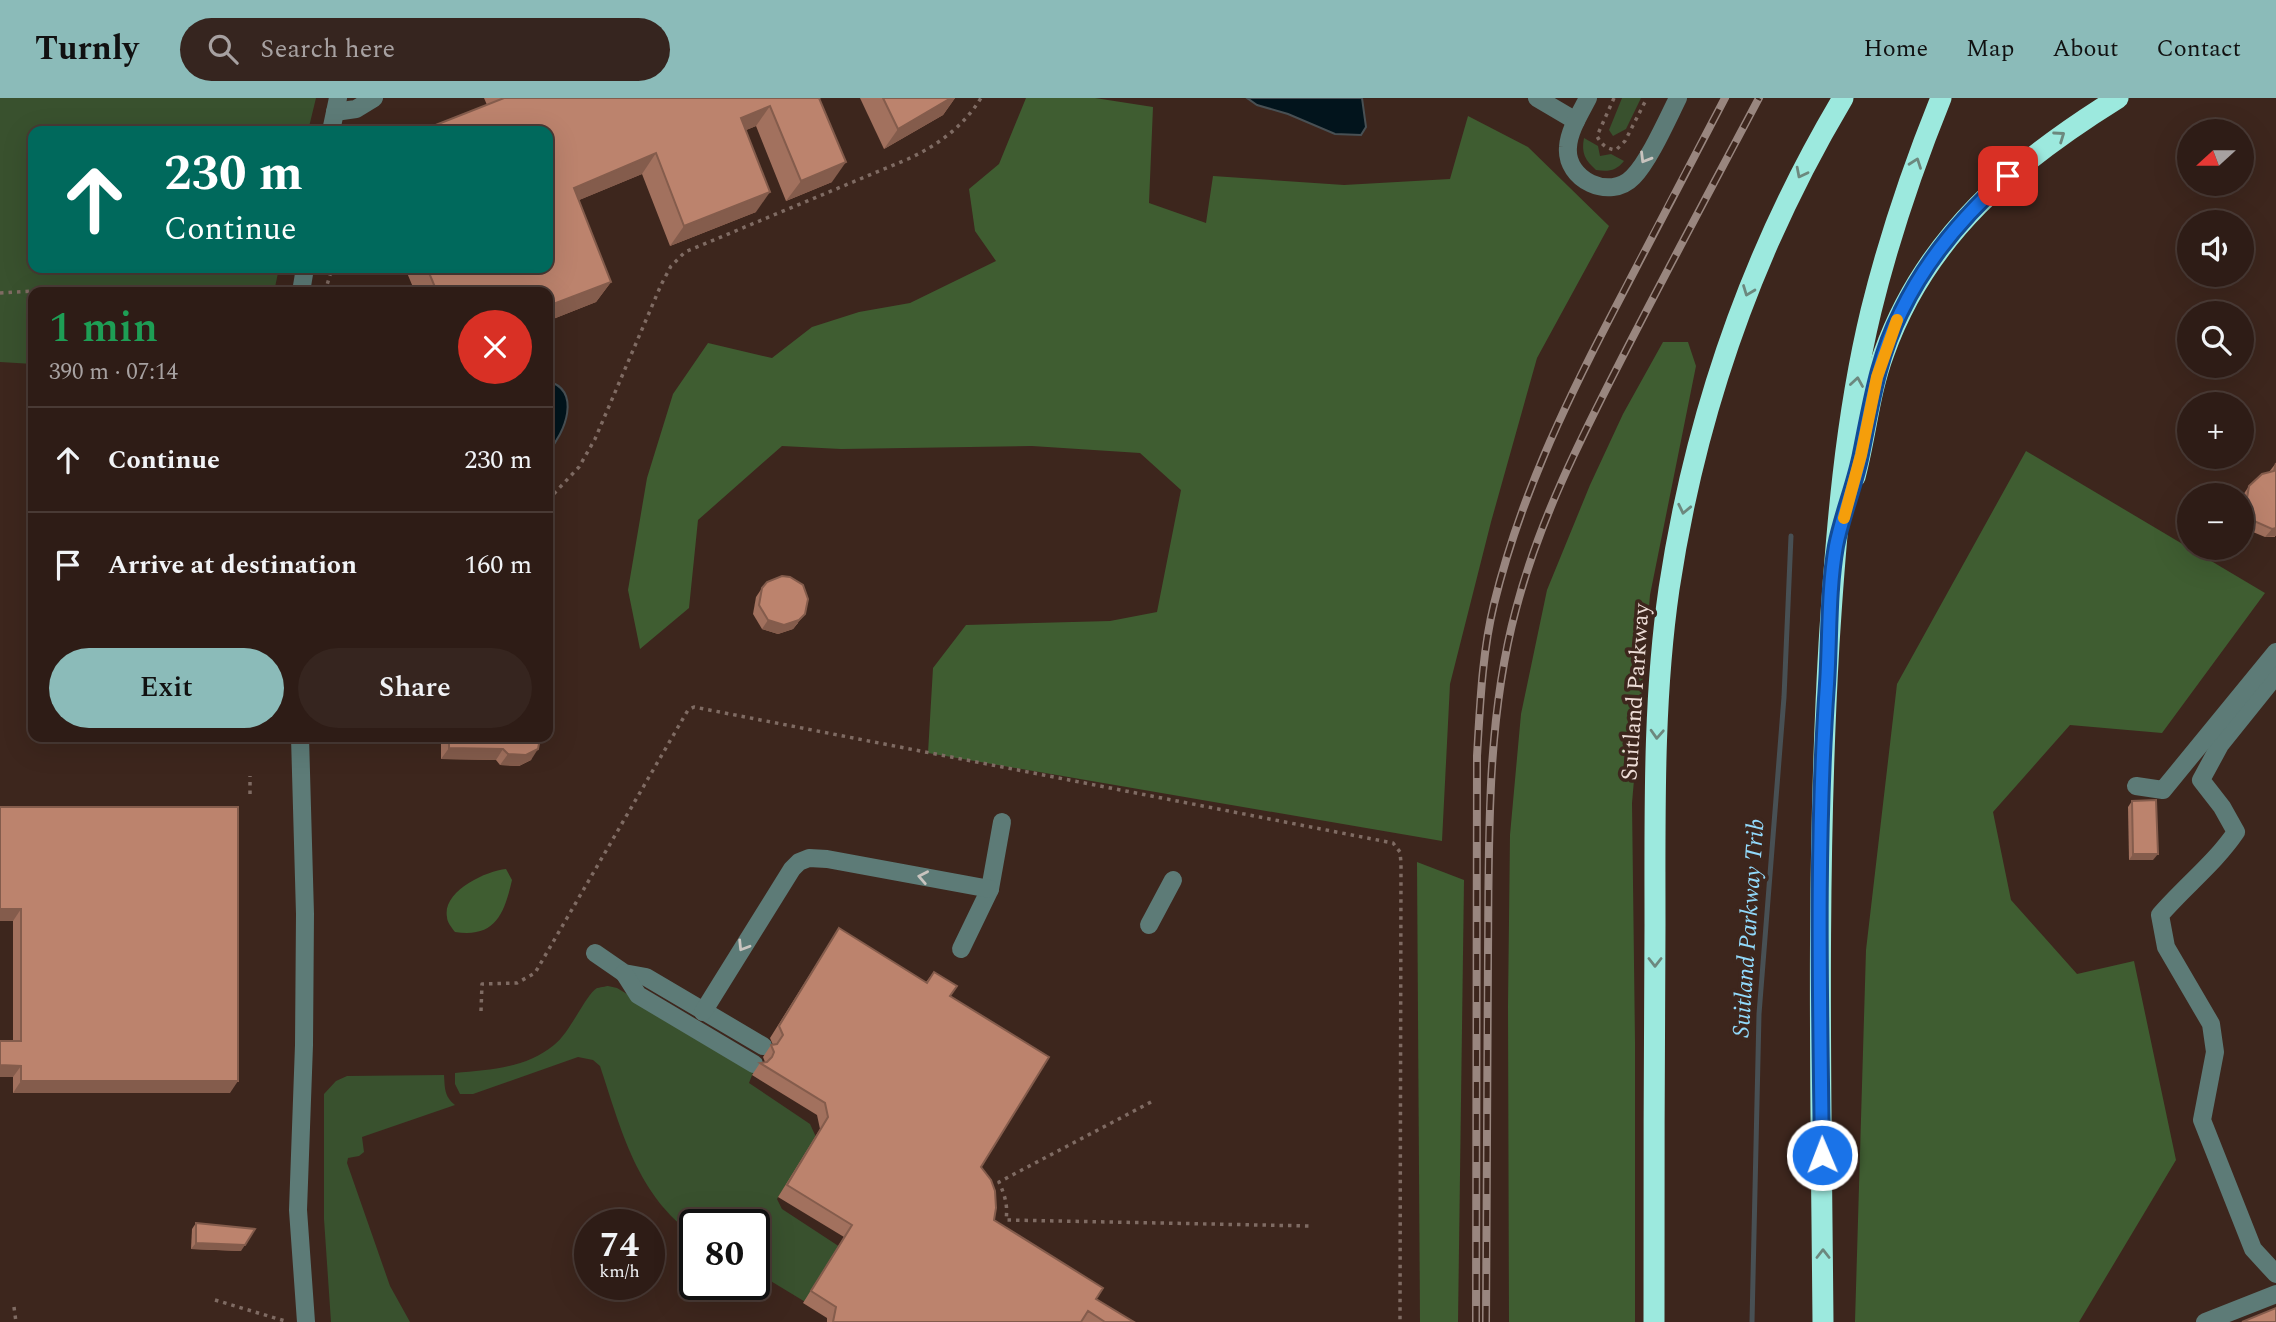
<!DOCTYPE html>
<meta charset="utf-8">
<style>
:root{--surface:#2e1c16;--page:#36251f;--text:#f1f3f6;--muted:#a7a1a1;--line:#493a35;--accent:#8bbbb9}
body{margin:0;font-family:Spectral,serif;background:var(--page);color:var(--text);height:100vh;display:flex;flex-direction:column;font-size:26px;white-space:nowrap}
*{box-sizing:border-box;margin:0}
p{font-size:23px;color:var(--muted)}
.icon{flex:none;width:38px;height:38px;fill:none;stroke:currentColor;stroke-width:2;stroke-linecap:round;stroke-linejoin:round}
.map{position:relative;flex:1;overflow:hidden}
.panel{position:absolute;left:28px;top:189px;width:525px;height:455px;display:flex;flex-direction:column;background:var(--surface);border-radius:14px;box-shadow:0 7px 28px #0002,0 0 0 2px var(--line)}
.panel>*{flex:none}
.guide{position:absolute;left:28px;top:28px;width:525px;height:147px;border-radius:14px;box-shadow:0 7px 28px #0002,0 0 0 2px var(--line);background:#00695c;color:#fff;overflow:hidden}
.needle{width:46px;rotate:249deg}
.buttons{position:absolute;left:2177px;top:21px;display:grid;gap:14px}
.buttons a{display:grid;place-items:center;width:77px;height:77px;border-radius:50%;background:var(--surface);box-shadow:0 7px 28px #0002,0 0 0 2px var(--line);font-size:35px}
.speed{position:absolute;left:574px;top:1111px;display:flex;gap:14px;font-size:35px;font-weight:700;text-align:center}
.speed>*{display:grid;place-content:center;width:91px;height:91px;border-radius:50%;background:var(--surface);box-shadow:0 7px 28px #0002,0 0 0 2px var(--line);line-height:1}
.speed small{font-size:18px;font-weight:400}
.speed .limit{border:4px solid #111;border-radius:10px;background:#fff;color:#111}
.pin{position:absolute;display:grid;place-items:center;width:60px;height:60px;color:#fff;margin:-30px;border-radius:14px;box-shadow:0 4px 10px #0006}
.me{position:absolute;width:77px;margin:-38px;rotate:359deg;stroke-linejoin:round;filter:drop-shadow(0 0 5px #0008)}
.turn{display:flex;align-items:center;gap:24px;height:147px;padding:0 21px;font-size:32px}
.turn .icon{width:91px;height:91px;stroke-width:2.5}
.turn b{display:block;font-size:49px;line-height:60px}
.round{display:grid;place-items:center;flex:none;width:74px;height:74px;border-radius:37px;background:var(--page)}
.overview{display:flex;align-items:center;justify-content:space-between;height:119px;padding:0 21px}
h1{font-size:42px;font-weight:600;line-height:52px;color:#1e9e55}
.cta{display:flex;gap:14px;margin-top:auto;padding:14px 21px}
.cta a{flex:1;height:80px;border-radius:42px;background:var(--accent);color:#111;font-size:28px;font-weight:600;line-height:80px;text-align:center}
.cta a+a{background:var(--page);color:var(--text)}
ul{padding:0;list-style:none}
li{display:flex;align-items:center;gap:21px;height:105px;padding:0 21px;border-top:2px solid var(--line)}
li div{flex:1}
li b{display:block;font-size:26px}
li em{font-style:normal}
header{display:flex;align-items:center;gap:42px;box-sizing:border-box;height:98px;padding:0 35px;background:var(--accent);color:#111}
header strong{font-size:33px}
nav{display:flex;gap:38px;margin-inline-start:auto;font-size:24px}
.search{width:490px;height:63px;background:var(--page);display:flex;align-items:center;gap:18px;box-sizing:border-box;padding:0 24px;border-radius:38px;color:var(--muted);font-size:26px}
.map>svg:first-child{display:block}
.green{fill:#39512e}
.forest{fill:#3f5d31}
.water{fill:#02141c;stroke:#485054;stroke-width:2}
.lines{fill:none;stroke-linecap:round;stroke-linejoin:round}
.stream{stroke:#485054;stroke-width:5}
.path{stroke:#7f6b63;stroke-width:3.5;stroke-dasharray:3.5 5;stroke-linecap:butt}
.minor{stroke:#5d7b77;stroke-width:18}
.highway{stroke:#9ce9de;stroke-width:21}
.rail-casing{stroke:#99867f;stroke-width:8}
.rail{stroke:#3d261d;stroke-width:5;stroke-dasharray:16;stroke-linecap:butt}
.wall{fill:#a2715e}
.shaded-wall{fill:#845c4c}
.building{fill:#bc836d;stroke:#845c4c;stroke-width:2}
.oneway{stroke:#6c887e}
.oneway2{stroke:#c9c4bf}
.route-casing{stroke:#114b97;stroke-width:18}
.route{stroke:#1a73e8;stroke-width:12}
.slow{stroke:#f59e0b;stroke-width:12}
.labels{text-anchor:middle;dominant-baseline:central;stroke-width:7;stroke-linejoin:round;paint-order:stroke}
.street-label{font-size:23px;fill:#edddd7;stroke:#3d261d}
.water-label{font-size:24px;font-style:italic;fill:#92dafc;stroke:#3d261d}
</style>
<header>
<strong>Turnly</strong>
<div class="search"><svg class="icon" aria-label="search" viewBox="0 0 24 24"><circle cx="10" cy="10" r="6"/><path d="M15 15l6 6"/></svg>Search here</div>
<nav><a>Home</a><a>Map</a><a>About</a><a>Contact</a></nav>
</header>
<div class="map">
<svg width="2276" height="1224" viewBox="0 0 2276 1224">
<rect width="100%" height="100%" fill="#3d261d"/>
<g class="green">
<polygon points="0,0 316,0 308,33 33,33 33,170 279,170 274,194 33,194 33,266 0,264"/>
<polygon points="1622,0 1641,0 1626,31 1613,38 1609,32"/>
<path d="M1584 40 1598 48 1600 58 1611 56 1624 63C1616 73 1608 74 1596 72 1585 62 1581 55 1584 40Z"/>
<path d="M608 888 617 890 754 972 749 985 810 1026 816 1039 777 1101 782 1111 840 1149 807 1205 754 1173V1127H695V1138C637 1098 621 1031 600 968L593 962 578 959 473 996H460L455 986V975C490 972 526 970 554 947 570 935 586 896 597 890 598 890 607 888 608 888Z"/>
<path d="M444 977C445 990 444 998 455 1007L362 1039 364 1054 359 1058 348 1060 347 1065 390 1188 410 1224H331L324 1121V996L336 983 347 978Z"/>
</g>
<g class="forest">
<polygon points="1026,0 1095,0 1153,9 1149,105 1206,125 1213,78 1344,87 1450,81 1468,18 1528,49 1609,128 1537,260 1491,424 1450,586 1442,743 928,655 933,570 966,527 1110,523 1157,514 1181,392 1140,355 1032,348 841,351 782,348 698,422 689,510 640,551 628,492 647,380 673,296 708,245 772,260 812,229 859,214 910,205 996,163 975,133 969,91 999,66"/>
<polygon points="1663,244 1688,244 1696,268 1650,497 1632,705 1635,944 1635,1224 1509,1224 1508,908 1510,737 1521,616 1547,492 1590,387 1623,316"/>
<polygon points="2026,353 2265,495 2162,635 2070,627 1993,714 2011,802 2077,876 2134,863 2176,1062 2079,1224 1855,1224 1866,852 1897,586"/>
<polygon points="1417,764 1464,782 1458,1224 1420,1224"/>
<path d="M506 771 512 782C504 817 495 840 455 834 452 830 447 824 447 819 442 794 485 773 506 771Z"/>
</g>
<g class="water">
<polygon points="1247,0 1362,0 1366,29 1361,37 1335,36 1288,16 1257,7"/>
<path d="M548 283C582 293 565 335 548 354Z"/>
</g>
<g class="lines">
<polyline class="stream" points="1752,1224 1759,916 1784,599 1791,438"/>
<g class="path">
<path d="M1614 0 1597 38C1601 46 1606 51 1616 52L1625 43 1647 0"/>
<polyline points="325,194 332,170"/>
<polyline points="0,195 49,192"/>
<path d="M548 402 579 369 595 341 661 187 671 168 685 154 908 61C938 47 963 29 981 0"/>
<polyline points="250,696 250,678"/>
<polyline points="481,913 482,886 517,885 535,875 688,612 694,609 1393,745 1400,754 1401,765 1400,1224"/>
<path d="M1151 1004 999 1084C1005 1098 1008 1107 1006 1122L1311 1128"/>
<polyline points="215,1202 285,1223"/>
<polyline points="14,1209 16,1224"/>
</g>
<g class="minor">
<polyline points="1537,0 1576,23"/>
<path d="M1588 0C1581 14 1569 32 1568 49 1565 82 1610 103 1633 79 1649 63 1667 22 1678 0"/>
<polyline points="335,14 356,11 374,0"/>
<polyline points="331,33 338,0"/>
<polyline points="301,194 305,170"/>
<path d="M2276 577 2220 647 2201 682 2222 709 2236 734C2215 765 2185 788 2160 817L2166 849 2211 926 2215 954 2202 1022 2253 1151 2276 1176"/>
<polyline points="300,639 305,816 304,947 298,1112 306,1224"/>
<polyline points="2136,688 2163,692 2276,554"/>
<polyline points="1149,827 1173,782"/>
<polyline points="961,851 990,791 1002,724"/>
<polyline points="595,855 624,875 646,879 763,948"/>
<polyline points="624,875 638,897 754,966"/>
<polyline points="703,914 792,771 799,764 809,760 827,761 990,791"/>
<polyline points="2205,1224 2276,1196"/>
</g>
<g class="highway">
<path d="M1855 379C1866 338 1869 295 1884 255 1926 137 2015 64 2118 0"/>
<path d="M1654 1224C1654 1091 1654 959 1655 826 1655 714 1653 602 1669 491 1695 318 1753 151 1843 0"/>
<path d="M1823 1224C1821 998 1816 772 1829 546 1836 435 1845 321 1871 213 1889 140 1913 69 1941 0"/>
</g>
<defs>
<g id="rail">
<path d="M1476 1224 1477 658C1480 608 1482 555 1494 506 1519 403 1563 310 1612 216 1649 144 1687 72 1725 0"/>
<path d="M1486 1224C1487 1102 1487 979 1488 857 1489 742 1486 623 1516 511 1539 423 1580 342 1621 262 1666 174 1713 87 1759 0"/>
</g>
</defs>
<use href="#rail" class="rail-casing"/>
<use href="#rail" class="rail"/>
</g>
<g class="wall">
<polygon points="484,0 821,0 819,1 832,84 786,103 756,28 746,32 756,114 670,148 642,76 579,102 611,184 596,204 548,223 548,194 415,194 405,170 548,170 548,33 422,33 423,32 487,7"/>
<polygon points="860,0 955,0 943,17 884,51"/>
<polygon points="2276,365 2275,439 2265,439 2248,432 2242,419 2242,403 2243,397 2249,388 2269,374"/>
<polygon points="762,490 798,525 793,531 778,536 762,531 753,516 756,499"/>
<polygon points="441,639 539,639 531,662 519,668 500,667 496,662 441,661"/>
<polygon points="2132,703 2153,762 2129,762 2128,709"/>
<polygon points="0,709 230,995 13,995 13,823"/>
<polygon points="839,830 926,884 934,874 950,898 981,1069 994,1122 1096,1201 1134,1224 827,1224 827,1220 803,1205 844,1139 778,1099 820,1031 817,1017 752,977 760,965 765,964 763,959 771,947 773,947 770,940"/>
<polygon points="196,1125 241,1153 191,1151 192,1131"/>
</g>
<g class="shaded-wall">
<polygon points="951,0 955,0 943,17 884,51 898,31"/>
<polygon points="770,8 756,28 727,40 741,20"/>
<polygon points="656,55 642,76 560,110 574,90"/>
<polygon points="846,64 832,84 786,103 801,83"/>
<polygon points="770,94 756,114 670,148 684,128"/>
<polygon points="611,184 596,204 548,223 548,208"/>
<polygon points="2276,430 2276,438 2265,439 2272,431"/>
<polygon points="805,516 793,531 778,536 762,531 768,522"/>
<polygon points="449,650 503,651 496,662 441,661"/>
<polygon points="538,651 531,662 519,668 500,667 508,656"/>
<polygon points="2133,756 2158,756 2153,762 2129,762"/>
<polygon points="0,811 21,811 13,823 0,823"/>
<polygon points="0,967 21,968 13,979 0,979"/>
<polygon points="21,983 238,983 230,995 13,995"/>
<polygon points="196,1145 245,1147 241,1153 191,1151"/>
</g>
<g class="building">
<polygon points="504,0 819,0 846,64 801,83 770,8 741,20 770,94 684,128 656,55 574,90 611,184 548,208 548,194 437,194 427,170 548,170 548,33 423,33 423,32"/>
<polygon points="883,0 951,0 898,31"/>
<polygon points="2276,365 2276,430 2272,431 2254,423 2246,406 2249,388 2262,376 2274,373"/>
<polygon points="782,478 790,479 803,487 808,501 805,516 799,522 784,527 768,522 759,507 762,490 767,484"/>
<polygon points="449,639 539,639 540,640 538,651 526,657 508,656 503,651 449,650"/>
<polygon points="2156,702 2158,756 2133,756 2132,703"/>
<polygon points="0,709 238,709 238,983 21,983 21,968 0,967 0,943 21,943 21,811 0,811"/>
<polygon points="839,830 927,885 934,874 957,888 950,898 1049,959 981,1069 991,1082 995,1093 996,1110 994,1122 1103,1190 1096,1201 1134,1224 1105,1224 1088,1213 1081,1224 833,1224 836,1209 811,1193 852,1127 787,1087 828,1019 825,1005 760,965 767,964 772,959 774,954 771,947 777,946 783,937 779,928"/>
<polygon points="196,1125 255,1131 245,1147 196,1145"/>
<polygon points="2276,1210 2276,1224 2242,1224"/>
</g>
<defs><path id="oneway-chevron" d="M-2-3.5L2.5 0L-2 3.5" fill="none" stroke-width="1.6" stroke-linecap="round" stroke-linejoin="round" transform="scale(1.75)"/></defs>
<g class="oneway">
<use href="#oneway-chevron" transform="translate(2060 38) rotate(-35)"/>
<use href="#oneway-chevron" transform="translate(1916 65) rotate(-70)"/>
<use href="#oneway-chevron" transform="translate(1801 75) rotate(117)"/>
<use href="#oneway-chevron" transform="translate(1748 193) rotate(111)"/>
<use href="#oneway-chevron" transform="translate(1857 284) rotate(-81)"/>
<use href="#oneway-chevron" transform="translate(1684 411) rotate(102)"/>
<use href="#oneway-chevron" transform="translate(1657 636) rotate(93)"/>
<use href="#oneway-chevron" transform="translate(1655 864) rotate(90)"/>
<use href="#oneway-chevron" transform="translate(1823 1156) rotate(-90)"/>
</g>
<g class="oneway2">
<use href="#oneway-chevron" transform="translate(1645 60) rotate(121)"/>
<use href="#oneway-chevron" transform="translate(923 779) rotate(-169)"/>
<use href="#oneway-chevron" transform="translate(743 848) rotate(122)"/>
</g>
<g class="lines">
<defs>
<path id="route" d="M1822 1057C1820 900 1816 742 1827 586 1830 541 1828 493 1836 448 1842 417 1855 387 1861 356 1871 307 1878 259 1901 214 1927 160 1964 117 2008 78"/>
</defs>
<use href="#route" class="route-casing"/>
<use href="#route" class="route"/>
<polyline class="slow" points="1844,420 1861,357 1877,279 1897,222"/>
</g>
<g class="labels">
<g class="street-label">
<text transform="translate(1636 594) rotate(-86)">Suitland Parkway</text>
</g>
<g class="water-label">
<text transform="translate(1749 830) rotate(-86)">Suitland Parkway Trib</text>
</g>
</g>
</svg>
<div class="buttons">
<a><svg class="needle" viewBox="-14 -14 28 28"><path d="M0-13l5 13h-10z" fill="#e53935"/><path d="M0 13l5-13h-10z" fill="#a7a1a1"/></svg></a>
<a><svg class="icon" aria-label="sound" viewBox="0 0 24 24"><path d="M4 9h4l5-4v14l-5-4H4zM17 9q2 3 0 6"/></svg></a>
<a><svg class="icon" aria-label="search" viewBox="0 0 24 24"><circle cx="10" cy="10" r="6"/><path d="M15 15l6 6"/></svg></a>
<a>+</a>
<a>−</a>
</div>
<div class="speed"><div>74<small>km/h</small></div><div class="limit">80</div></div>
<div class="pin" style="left:2008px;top:78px;background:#d93025"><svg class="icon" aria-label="arrive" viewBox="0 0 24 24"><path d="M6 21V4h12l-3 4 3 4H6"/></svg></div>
<svg class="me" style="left:1822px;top:1057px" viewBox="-20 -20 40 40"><circle r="17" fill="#1a73e8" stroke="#fff" stroke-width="3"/><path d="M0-11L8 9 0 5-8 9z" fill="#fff"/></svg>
<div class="guide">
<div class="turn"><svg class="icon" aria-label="ahead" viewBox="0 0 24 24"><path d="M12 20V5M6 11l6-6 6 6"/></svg><div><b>230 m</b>Continue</div></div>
</div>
<section class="panel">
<div class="overview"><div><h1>1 min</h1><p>390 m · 07:14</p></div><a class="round" style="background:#d93025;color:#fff"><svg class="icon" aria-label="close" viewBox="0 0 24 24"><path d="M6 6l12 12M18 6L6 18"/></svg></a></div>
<ul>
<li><svg class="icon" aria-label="ahead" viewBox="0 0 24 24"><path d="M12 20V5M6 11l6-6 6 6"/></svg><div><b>Continue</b></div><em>230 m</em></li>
<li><svg class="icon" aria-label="arrive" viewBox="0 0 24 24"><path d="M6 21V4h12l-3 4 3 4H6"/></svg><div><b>Arrive at destination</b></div><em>160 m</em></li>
</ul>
<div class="cta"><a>Exit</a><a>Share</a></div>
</section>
</div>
